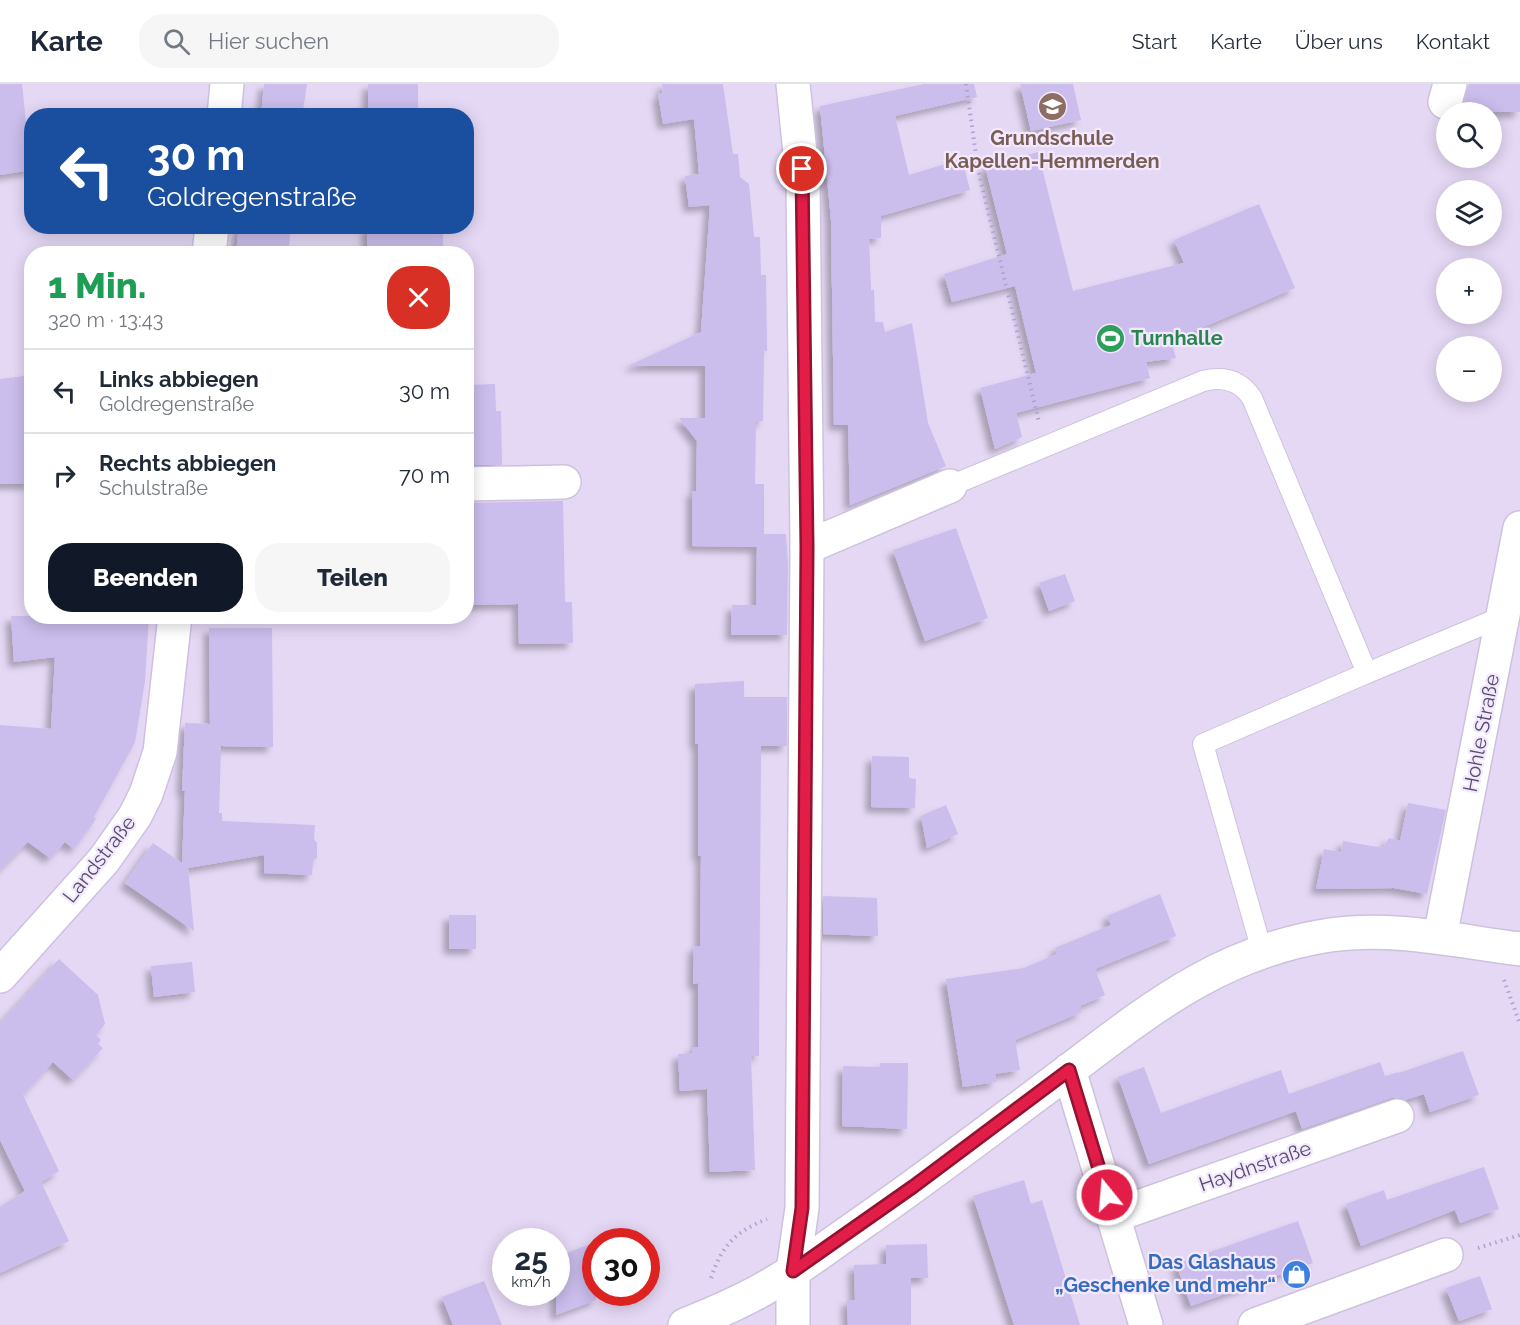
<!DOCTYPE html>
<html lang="de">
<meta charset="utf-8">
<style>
:root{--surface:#fff;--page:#f6f6f7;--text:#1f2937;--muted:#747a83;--line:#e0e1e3;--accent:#111827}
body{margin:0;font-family:Raleway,sans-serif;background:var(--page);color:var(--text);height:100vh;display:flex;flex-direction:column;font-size:22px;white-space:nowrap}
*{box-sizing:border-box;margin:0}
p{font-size:20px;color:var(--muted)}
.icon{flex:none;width:33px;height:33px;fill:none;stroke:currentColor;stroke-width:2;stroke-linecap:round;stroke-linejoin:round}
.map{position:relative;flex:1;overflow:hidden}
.drawer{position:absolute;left:24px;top:162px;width:450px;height:378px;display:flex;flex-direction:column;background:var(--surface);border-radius:24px;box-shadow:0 3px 15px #0003}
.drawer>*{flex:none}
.hud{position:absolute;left:24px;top:24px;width:450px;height:126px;border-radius:24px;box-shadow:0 3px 15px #0003;background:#1a4fa0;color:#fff;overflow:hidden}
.tools{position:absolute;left:1436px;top:18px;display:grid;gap:12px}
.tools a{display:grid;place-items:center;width:66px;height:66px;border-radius:50%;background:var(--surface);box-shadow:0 3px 15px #0003;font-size:30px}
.speed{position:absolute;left:492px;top:1144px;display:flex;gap:12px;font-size:30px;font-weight:700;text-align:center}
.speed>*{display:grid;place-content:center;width:78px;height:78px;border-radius:50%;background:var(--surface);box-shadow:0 3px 15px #0003;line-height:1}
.speed small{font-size:15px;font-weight:400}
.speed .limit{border:9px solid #d22;background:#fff;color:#111}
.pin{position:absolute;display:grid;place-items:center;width:51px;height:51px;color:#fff;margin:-26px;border:3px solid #fff;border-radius:50%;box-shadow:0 2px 6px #0007}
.me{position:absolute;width:66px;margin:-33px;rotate:343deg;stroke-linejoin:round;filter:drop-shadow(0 0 4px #0008)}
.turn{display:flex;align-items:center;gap:21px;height:126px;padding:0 24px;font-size:27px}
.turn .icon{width:78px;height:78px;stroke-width:2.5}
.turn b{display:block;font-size:42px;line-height:51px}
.round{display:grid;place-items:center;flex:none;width:63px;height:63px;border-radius:24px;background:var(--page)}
.overview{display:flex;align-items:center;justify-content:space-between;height:102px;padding:0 24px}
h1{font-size:36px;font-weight:800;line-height:45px;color:#1e9e55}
.cta{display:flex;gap:12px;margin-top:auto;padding:12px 24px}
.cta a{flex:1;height:69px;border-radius:24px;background:var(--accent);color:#fff;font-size:24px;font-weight:800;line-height:69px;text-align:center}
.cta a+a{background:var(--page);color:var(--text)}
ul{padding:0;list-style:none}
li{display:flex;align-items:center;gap:18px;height:84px;padding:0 24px;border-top:2px solid var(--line)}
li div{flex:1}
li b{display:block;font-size:22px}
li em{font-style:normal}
header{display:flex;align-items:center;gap:36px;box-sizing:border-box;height:84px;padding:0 30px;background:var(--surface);border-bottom:2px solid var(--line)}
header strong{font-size:28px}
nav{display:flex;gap:33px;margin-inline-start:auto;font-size:21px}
.search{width:420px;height:54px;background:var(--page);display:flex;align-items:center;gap:15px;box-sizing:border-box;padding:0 21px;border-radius:24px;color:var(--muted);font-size:22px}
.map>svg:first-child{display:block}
.residential{fill:#e5d8f5;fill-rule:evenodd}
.building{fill:#cbbdec;filter:url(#shadow)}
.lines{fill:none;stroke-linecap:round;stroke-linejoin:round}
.lane-casing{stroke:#cdc2de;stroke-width:22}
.street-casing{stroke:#cdc2de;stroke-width:36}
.secondary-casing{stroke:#cdc0e3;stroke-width:36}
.path{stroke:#afa1d0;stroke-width:4;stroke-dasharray:1.5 4.5;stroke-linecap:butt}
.lane{stroke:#fff;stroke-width:20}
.street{stroke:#fff;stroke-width:33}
.secondary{stroke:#fff;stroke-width:33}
.route-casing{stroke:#92132f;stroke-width:15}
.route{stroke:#e11d48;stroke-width:10}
.labels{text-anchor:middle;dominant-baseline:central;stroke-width:4.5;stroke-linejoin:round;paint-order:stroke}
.education-label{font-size:20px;font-weight:bold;fill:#785e54;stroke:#f3e8fd}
.leisure-label{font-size:20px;font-weight:bold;fill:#27864d;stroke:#f3e8fd;text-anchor:start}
.street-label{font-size:20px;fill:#554c6e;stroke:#f3e8fd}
.shop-label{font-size:20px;font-weight:bold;fill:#366cbe;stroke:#f3e8fd;text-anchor:end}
</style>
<header>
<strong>Karte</strong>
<div class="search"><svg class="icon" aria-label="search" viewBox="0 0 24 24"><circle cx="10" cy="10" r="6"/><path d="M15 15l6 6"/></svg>Hier suchen</div>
<nav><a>Start</a><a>Karte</a><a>Über uns</a><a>Kontakt</a></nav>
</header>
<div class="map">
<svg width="1520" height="1241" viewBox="0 0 1520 1241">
<defs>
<filter id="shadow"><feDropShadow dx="-5.5" dy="5.5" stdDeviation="3" flood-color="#0004"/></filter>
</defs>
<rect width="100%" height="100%" fill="#eee3f9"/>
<path class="residential" d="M0 0H1520V1241H0ZM1446 28H1491V74H1446ZM32 32H466V142H32ZM1446 106H1491V152H1446ZM32 170H466V532H32ZM1446 184H1491V230H1446ZM1446 262H1491V308H1446ZM506 1158H556V1209H506ZM596 1158H646V1209H596Z"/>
<g class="building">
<polygon points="0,0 22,0 27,48 32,47 32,86 0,91"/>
<polygon points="264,0 307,0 302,32 261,32"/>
<rect x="368" y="0" width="50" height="32"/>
<polygon points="662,0 723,0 733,70 738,70 740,93 749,100 754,153 760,153 761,191 766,191 767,267 764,267 763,337 756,337 755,400 764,400 764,450 786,450 788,479 787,551 731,551 732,521 756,521 757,463 692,462 692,407 696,407 697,357 679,334 705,334 705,282 628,282 701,248 710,121 689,123 685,92 699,90 694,35 663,40 658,10 663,9"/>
<polygon points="924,0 974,0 977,13 895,32 909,91 962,75 970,106 881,132 881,154 869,155 871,206 874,206 875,238 883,238 885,248 912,239 928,339 946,382 850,421 848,341 834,341 831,136 820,22"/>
<polygon points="1020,0 1073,0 1081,36 1031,47"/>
<polygon points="1469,0 1520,0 1520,28 1460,28"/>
<polygon points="1038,68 1073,207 1184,179 1174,156 1259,120 1295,204 1171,257 1176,274 1146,278 1150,294 1016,329 1022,353 995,365 980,304 1036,289 1015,202 952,218 944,190 1007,170 985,82"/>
<polygon points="239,142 291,142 288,170 236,170"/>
<rect x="367" y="142" width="76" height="28"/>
<polygon points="32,291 32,400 0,400 0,295"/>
<polygon points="495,300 496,327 501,327 502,381 466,381 466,301"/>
<polygon points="563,417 565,518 572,518 573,559 519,560 518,520 466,521 466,419"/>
<polygon points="956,444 988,534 925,557 893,466"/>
<polygon points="1065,490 1075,517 1049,527 1039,499"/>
<polygon points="11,532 149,532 145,597 135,658 94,733 96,735 74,765 65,758 50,774 28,758 0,786 0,641 51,645 55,573 14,578"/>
<polygon points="209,544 272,544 273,663 221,662 219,729 222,729 222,737 315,741 314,755 317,759 317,774 313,777 312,791 264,789 264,771 188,784 194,847 125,799 153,759 182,779 185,707 182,707 185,639 210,640"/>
<polygon points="744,597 744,613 787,613 787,662 761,662 759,972 751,972 755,1086 710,1088 707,1005 680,1007 678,970 692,969 692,963 698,963 698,899 693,900 694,862 700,862 701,772 698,772 698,660 695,660 695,600"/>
<polygon points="872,672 909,673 909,694 916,695 915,724 871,723"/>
<polygon points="1408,719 1446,726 1427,810 1394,804 1316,805 1324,765 1341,768 1343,757 1383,764 1389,754 1400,757"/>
<polygon points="946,721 958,750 927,764 921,732"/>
<polygon points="1160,810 1176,852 1095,885 1105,911 1080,922 1082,928 1015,956 1020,986 995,990 996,998 963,1003 946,895 1024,884 1057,870 1055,864 1111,841 1107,832"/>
<polygon points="823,812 877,814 878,852 823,850"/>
<rect x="449" y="831" width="27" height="34"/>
<polygon points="59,875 98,911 105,940 96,951 101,956 98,960 103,964 73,996 53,978 23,1011 59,1087 41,1098 69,1157 0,1189 0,1123 25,1107 0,1056 0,940"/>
<polygon points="192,878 195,908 154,913 151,882"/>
<polygon points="1463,967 1479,1011 1430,1028 1424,1010 1405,1016 1400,1014 1391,1014 1302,1045 1296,1027 1149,1080 1118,993 1144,983 1161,1029 1281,986 1289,1010 1380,978 1385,992 1399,988 1399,989"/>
<polygon points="880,979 908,979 907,1045 842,1042 843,982 880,983"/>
<polygon points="1484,1083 1499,1125 1460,1139 1455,1126 1361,1162 1346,1120 1384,1106 1387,1116"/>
<polygon points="1024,1096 1031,1120 1042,1116 1080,1241 1014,1241 973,1112"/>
<polygon points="1298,1137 1313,1179 1191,1222 1176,1180"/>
<polygon points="596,1158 596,1216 556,1231 556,1173"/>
<polygon points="927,1160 928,1194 911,1194 911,1241 848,1241 847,1216 855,1216 854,1181 886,1180 886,1161"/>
<polygon points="1480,1192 1492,1225 1459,1237 1446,1204"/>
<polygon points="484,1197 502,1241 453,1241 442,1213"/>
</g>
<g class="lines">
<defs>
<g id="lane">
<path d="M950 402 1203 297C1223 292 1240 296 1252 314L1367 589 1504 532"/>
<polyline points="1262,867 1203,660 1367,589"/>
</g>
<g id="street">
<polyline points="793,0 803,99 807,463 802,1124 793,1187 793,1241"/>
<polyline points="1445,18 1450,0"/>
<polyline points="466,400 564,398"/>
<polyline points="807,463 950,402"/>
<polyline points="1440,853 1520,444"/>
<polyline points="1069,986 1146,1241"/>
<polyline points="1113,1132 1397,1032"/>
<path d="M685 1241C715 1229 744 1217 772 1200 802 1183 830 1161 859 1141 928 1093 995 1042 1063 991 1149 926 1219 868 1330 851 1394 842 1456 857 1520 865"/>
<polyline points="1255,1241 1446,1171"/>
</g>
<g id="secondary">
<polyline points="224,32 227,0"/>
<polyline points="209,170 212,142"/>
<polyline points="0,892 104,776 135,732 146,710 160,668 175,532"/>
</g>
</defs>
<use href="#lane" class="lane-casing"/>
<use href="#street" class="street-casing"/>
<use href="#secondary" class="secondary-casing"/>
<g class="path">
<polyline points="966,0 978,85 1039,338"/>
<polyline points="1504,896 1520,940"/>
<polyline points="1478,1164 1520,1151"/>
<path d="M711 1194C722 1161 735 1148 767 1135"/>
</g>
<use href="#lane" class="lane"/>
<use href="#street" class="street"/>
<use href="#secondary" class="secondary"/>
</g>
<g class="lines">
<defs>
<polyline id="route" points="802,85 807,463 802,1124 793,1187 914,1102 1069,986 1107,1111"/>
</defs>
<use href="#route" class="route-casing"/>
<use href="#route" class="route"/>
</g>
<defs>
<symbol id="school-disc" viewBox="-11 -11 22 22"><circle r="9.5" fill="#8d6e63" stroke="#f3e8fd"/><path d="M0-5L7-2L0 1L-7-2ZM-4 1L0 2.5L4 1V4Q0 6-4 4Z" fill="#fff"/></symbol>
<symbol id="stadium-disc" viewBox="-11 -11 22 22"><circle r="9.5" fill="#2e9e5b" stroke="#f3e8fd"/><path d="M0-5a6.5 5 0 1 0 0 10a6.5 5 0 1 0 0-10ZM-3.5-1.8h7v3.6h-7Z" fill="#fff"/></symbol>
<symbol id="shop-disc" viewBox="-11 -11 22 22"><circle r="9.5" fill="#3f7fe0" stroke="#f3e8fd"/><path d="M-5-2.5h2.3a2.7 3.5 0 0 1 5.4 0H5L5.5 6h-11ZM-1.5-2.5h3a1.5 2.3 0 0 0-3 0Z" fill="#fff"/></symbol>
</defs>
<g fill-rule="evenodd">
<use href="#school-disc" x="1036" y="6" width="33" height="33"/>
<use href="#stadium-disc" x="1094" y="238" width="33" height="33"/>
<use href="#shop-disc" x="1280" y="1174" width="33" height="33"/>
</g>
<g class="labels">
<g class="education-label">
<text x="1052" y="54">Grundschule<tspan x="1052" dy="23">Kapellen-Hemmerden</tspan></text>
</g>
<g class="leisure-label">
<text x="1131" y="254">Turnhalle</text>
</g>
<g class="street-label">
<text transform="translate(1481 649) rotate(-79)">Hohle Straße</text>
<text transform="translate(99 775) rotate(-52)">Landstraße</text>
<text transform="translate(1255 1082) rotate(-19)">Haydnstraße</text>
</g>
<g class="shop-label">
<text x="1276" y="1178">Das Glashaus<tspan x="1276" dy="23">„Geschenke und mehr“</tspan></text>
</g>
</g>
</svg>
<div class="tools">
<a><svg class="icon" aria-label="search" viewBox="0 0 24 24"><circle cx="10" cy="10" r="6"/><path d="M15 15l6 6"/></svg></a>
<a><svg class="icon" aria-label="layers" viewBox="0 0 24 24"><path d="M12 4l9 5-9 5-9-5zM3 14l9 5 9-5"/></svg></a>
<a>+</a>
<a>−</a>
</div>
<div class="speed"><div>25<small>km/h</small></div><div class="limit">30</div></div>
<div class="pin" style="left:802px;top:85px;background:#d93025"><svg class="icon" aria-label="arrive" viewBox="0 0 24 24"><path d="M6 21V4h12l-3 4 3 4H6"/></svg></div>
<svg class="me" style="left:1107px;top:1111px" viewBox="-20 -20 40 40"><circle r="17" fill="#e11d48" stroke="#fff" stroke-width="3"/><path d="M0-11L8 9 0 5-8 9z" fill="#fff"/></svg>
<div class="hud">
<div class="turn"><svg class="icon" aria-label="left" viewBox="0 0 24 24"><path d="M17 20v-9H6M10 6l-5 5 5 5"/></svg><div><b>30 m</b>Goldregenstraße</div></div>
</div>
<section class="drawer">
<div class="overview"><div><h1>1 Min.</h1><p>320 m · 13:43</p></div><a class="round" style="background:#d93025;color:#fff"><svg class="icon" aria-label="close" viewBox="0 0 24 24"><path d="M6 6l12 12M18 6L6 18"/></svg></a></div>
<ul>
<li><svg class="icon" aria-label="left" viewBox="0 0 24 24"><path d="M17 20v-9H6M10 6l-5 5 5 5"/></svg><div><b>Links abbiegen</b><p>Goldregenstraße</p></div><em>30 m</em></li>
<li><svg class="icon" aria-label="right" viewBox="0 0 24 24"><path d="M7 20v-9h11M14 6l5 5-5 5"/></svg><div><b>Rechts abbiegen</b><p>Schulstraße</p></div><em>70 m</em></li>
</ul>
<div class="cta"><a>Beenden</a><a>Teilen</a></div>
</section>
</div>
